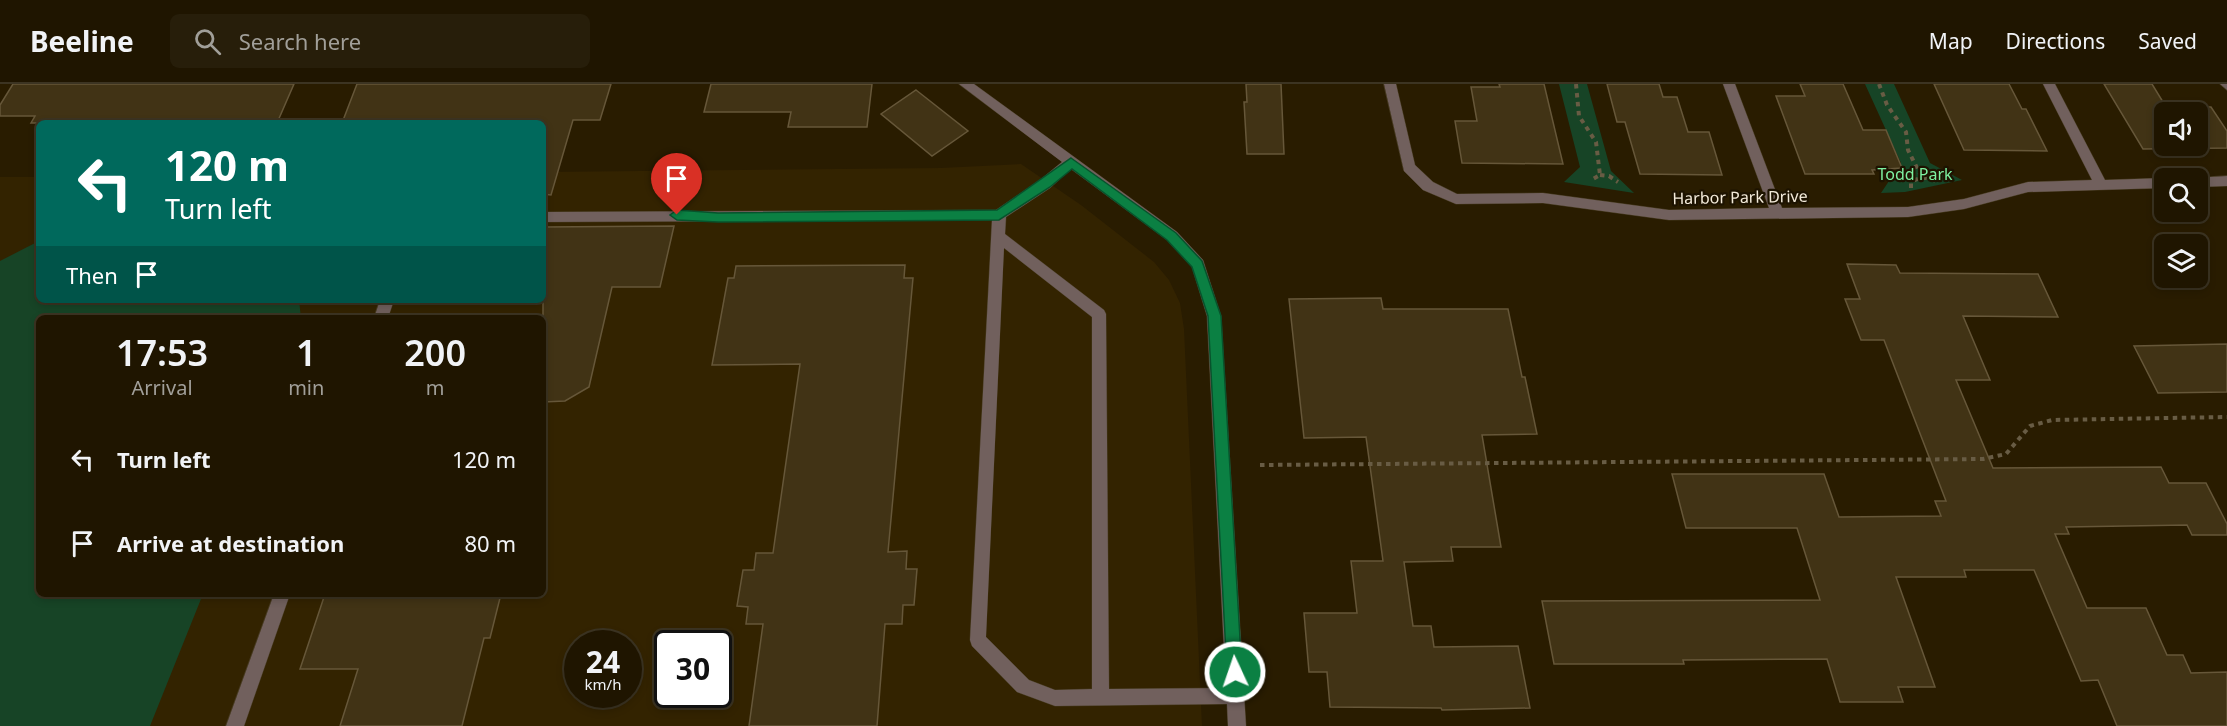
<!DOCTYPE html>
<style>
:root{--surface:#1f1500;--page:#271e0a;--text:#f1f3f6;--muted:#a19f99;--line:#3c3422}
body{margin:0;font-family:"Noto Sans",sans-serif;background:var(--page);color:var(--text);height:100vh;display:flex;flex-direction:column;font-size:22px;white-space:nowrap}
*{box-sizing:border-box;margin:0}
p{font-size:20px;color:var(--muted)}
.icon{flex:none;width:33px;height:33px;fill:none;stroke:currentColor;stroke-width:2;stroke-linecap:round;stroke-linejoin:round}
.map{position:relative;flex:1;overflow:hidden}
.side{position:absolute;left:36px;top:231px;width:510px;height:282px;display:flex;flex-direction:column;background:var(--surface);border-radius:9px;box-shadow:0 3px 9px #0003,0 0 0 2px var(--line)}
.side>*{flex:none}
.hud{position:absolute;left:36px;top:36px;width:510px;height:183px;border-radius:9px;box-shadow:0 3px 9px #0003,0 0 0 2px var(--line);background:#00695c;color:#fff;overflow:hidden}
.tools{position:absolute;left:2154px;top:18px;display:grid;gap:12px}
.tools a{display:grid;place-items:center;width:54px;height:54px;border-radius:9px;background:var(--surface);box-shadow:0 3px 9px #0003,0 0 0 2px var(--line);font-size:30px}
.speed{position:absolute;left:564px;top:546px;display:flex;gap:12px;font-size:30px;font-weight:700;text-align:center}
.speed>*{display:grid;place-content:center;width:78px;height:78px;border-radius:50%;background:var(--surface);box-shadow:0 3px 9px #0003,0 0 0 2px var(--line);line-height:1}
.speed small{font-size:15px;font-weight:400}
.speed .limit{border:3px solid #111;border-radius:9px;background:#fff;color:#111}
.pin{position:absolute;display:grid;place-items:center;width:51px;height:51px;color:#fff;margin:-62px -26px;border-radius:50% 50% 50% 0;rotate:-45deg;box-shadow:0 0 6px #0007}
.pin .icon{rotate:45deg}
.me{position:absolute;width:66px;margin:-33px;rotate:357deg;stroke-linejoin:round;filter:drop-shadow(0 0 4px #0008)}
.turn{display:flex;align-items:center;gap:21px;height:126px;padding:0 30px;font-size:27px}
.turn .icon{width:78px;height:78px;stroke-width:2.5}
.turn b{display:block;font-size:42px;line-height:51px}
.then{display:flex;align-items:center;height:57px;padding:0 30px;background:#0003;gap:12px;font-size:22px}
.eta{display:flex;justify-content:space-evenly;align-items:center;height:102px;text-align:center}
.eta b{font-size:36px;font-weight:600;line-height:42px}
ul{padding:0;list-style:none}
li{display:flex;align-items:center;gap:18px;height:84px;padding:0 30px}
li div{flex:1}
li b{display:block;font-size:22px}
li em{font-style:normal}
header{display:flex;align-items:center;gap:36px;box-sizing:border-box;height:84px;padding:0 30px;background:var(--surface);border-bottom:2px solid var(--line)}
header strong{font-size:28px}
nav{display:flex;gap:33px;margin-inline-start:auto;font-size:21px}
.search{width:420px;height:54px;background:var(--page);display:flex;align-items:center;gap:15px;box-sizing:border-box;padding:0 21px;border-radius:9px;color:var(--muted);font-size:22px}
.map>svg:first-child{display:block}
.built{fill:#332300;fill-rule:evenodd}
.green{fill:#174426}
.building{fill:#413315;stroke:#665739;stroke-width:1.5;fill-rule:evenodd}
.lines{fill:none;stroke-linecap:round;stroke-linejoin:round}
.minor-casing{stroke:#45391e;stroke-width:1}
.path{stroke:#685c44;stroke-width:4;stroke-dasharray:4.5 4.5;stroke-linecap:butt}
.minor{fill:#71605d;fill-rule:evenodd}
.route{fill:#0b8043;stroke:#07532c;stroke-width:1.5}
.labels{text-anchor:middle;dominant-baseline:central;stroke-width:4.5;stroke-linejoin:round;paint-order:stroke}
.park-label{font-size:16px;fill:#7ef1a1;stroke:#1d1300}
.street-label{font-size:16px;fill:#f3ead9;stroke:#1d1300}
</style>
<header>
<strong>Beeline</strong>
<div class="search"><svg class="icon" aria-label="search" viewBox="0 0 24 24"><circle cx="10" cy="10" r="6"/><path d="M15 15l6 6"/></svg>Search here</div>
<nav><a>Map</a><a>Directions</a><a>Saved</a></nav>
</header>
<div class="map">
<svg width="2227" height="642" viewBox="0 0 2227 642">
<rect width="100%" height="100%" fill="#291c00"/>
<path class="built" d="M1021 80 1081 121 1154 178 1169 196 1180 219 1184 245 1202 642H0V93H39V216H543V88L941 84ZM39 234H543V510H39ZM578 560H628V610H578ZM668 560H718V610H668Z"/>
<g class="green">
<polygon points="1559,0 1587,0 1611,87 1634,109 1564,98 1580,83"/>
<polygon points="1865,0 1894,0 1930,79 1962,96 1905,108 1881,109 1901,79"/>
<polygon points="39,157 39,216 299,216 301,234 39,234 39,510 203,510 150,642 0,642 0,177"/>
</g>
<g class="building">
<polygon points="13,0 294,0 277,39 31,39 35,32 0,32 0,21"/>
<polygon points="357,0 611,0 600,36 573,36 551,111 543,110 543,39 342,39"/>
<polygon points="711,0 872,0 867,43 788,43 791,28 704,28"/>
<polygon points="1246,0 1281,0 1284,70 1247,70 1244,18 1247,18"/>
<polygon points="1499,0 1544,0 1563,80 1462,79 1455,37 1477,37 1471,3 1500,3"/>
<polygon points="1607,0 1659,0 1663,13 1677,13 1688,48 1709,48 1722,91 1640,90 1625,38 1617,38"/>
<polygon points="1800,0 1843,0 1863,46 1886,46 1902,84 1872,86 1874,90 1805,90 1776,12 1805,12"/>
<polygon points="1934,0 2009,0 2022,25 2026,25 2047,67 1964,66"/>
<path d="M2104 0H2152L2166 23H2211L2227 47V64L2143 65ZM2164 28H2198V62H2164Z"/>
<polygon points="916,6 968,47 932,72 881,30"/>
<polygon points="674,142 660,203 612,203 589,303 565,317 543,318 543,143"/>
<polygon points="1847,180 1896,181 1900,189 2038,190 2058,233 1963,232 1990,296 1956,296 1993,384 2161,383 2169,399 2206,399 2227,440 2227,451 2192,451 2187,441 2066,443 2069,450 2055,450 2087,524 2146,524 2167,571 2183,571 2191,589 2227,588 2227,642 2117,642 2098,596 2081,597 2034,486 1964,486 1966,493 1896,493 1935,603 1898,603 1903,618 1840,618 1827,575 1683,576 1684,580 1554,580 1542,517 1820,516 1797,444 1686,444 1672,390 1824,390 1839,433 1941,432 1935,417 1946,417 1884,256 1861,256 1845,215 1860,215"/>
<polygon points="905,181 904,194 913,194 888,468 907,467 906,485 917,485 914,521 903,521 902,540 885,540 877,642 749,642 763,540 746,540 748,523 737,522 743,486 754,486 756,469 773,469 800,280 712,281 728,194 734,194 736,182"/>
<polygon points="1381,214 1383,225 1508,225 1522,293 1525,293 1537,350 1482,351 1501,463 1451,463 1453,477 1404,478 1413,542 1431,542 1434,563 1518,562 1530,624 1442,626 1441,624 1330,623 1327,588 1309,588 1304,529 1357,529 1351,477 1383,477 1366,353 1304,354 1289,215"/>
<polygon points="2227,260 2227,308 2158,309 2134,262"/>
<polygon points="325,510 501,510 490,554 484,554 462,642 340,642 358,585 300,585"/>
</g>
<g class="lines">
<defs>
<g id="minor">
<path d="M959 0H974L1177 148 1203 176 1221 232 1246 642H1228L1227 620 1055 622 1017 608 972 562 970 556 992 136 543 138V128L996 126 1040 96 1062 78ZM1071 85 1167 156 1192 183 1207 232 1226 604 1109 605 1106 230 1104 226 1005 150 1006 133 1050 104ZM1004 164 1092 233V605L1055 606 1029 596 986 553Z"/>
<polygon points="1384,0 1396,0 1415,81 1433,98 1457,110 1543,109 1669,126 1769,124 1723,0 1735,0 1782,124 1908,123 1964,115 2028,98 2092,96 2043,0 2055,0 2105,96 2164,94 2166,94 2164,104 2028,108 1964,125 1908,133 1669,136 1543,119 1456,120 1423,106 1404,87"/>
<polygon points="2220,0 2227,0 2227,6"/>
<polygon points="2227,92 2227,102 2198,103 2198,94 2193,94"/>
<polygon points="380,216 394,216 388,234 374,234"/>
<polygon points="274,510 290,510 244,642 226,642"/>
</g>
</defs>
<use href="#minor" class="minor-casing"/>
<g class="path">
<polyline points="1576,0 1579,32 1596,58 1600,91 1591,96"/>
<polyline points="1879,0 1887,21 1906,48 1908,66 1922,94"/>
<polyline points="1600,91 1609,92 1618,98"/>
<path d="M1911 104V98C1921 92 1930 93 1939 99"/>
<polyline points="1260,381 1983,375 2006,370 2030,342 2052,336 2227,333"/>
</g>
<use href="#minor" class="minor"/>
</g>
<polygon class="route" points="1071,74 1176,149 1202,177 1221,232 1242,588 1240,593 1235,596 1229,593 1227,588 1208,232 1192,183 1167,156 1072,85 1050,103 999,136 718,138 677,136 670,131 677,126 718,129 997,126"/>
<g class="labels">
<g class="park-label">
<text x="1915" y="90">Todd Park</text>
</g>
<g class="street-label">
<text transform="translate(1740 113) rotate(-1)">Harbor Park Drive</text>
</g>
</g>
</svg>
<div class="tools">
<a><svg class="icon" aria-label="sound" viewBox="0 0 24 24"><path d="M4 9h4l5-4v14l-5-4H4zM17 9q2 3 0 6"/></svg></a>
<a><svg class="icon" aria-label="search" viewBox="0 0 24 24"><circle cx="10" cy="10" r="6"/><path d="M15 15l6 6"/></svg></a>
<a><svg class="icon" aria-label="layers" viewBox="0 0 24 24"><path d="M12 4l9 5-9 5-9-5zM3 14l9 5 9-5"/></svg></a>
</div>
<div class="speed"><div>24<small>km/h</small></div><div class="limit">30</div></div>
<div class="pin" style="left:677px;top:131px;background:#d93025"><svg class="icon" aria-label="arrive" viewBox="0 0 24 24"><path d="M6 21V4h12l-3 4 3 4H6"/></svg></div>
<svg class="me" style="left:1235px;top:588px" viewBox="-20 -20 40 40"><circle r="17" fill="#0b8043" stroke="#fff" stroke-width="3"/><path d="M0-11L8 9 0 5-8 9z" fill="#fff"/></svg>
<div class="hud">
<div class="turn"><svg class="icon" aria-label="left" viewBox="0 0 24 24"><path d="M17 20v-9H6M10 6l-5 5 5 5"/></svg><div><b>120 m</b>Turn left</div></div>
<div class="then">Then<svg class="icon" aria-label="arrive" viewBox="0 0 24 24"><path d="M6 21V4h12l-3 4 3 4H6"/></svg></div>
</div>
<section class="side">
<div class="eta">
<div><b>17:53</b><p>Arrival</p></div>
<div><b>1</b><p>min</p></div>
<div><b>200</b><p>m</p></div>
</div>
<ul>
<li><svg class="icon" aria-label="left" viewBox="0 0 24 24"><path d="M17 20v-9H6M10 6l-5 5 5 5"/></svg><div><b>Turn left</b></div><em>120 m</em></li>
<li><svg class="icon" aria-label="arrive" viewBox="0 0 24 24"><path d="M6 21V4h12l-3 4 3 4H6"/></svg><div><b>Arrive at destination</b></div><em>80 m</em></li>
</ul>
</section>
</div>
